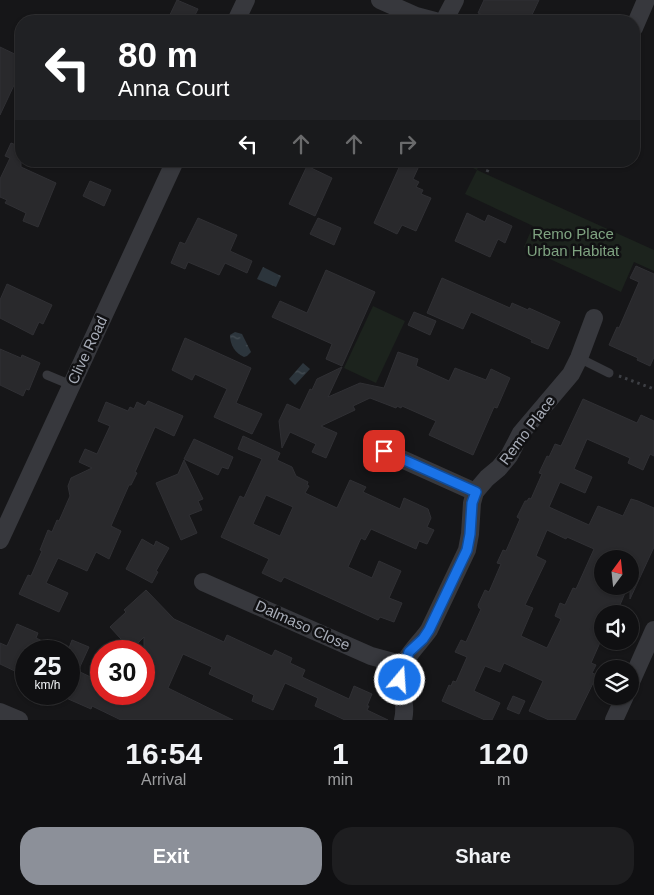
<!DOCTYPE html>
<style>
:root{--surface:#101012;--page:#1e1e20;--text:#f1f3f6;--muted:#9c9d9f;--line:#303032;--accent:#8c9099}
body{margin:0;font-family:Arial,sans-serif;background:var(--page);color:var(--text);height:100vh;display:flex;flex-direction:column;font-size:19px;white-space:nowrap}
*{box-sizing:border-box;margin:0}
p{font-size:16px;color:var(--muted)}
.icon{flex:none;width:28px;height:28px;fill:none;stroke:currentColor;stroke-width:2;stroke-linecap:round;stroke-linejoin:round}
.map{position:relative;height:720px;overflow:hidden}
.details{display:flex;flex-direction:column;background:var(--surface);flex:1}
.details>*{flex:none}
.banner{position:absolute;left:15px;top:15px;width:625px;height:152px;border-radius:20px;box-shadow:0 1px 4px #0004,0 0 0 1px var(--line);background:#202124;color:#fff;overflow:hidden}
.needle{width:32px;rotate:15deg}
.tools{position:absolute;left:594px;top:550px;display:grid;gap:10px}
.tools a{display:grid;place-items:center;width:45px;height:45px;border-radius:50%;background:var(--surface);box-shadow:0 1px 4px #0004,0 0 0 1px var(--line);font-size:25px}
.speed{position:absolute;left:15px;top:640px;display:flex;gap:10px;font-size:25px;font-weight:700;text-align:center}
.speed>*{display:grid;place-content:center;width:65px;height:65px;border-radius:50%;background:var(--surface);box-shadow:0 1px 4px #0004,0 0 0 1px var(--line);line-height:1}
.speed small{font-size:12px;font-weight:400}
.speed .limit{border:8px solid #d22;background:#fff;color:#111}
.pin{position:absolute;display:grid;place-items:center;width:42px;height:42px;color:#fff;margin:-21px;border-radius:10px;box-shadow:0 2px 8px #0006}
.me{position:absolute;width:55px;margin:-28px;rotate:18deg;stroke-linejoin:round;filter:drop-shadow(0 0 4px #0008)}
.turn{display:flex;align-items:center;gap:18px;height:105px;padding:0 20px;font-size:22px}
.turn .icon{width:65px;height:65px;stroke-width:2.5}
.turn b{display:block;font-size:35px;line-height:42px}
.lanes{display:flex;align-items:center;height:48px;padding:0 20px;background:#0003;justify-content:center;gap:25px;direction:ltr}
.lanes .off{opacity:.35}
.eta{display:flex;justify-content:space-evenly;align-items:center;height:85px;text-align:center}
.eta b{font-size:30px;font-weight:800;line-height:35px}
.primary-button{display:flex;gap:10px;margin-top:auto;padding:10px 20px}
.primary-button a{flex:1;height:58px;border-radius:20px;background:var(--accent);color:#fff;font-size:20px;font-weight:800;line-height:58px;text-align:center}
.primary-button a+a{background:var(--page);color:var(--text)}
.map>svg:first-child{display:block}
.green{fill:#1c231d}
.water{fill:url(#water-ripples)}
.building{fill:#29292c;stroke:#303034;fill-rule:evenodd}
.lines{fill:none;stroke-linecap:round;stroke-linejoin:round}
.path{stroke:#3d3f44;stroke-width:3;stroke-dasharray:2.5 4;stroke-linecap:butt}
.lane{stroke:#37383d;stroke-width:9}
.street{stroke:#37383d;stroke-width:18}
.route-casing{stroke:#114b97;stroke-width:12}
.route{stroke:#1a73e8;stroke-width:9}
.labels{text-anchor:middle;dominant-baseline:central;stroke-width:5;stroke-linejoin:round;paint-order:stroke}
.park-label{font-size:15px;fill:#7fa381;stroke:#111113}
.street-label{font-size:15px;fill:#a8adb8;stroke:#111113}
</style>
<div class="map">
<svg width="654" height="720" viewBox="0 0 654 720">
<defs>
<pattern id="water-ripples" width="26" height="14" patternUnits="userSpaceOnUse" patternTransform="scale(1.25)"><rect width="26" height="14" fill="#2c353c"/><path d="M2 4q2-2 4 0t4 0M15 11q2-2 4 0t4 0" fill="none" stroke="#485056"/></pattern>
</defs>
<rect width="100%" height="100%" fill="#161618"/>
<g class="green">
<polygon points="459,161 480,161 477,170 654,250 654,271 634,262 621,292 524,247 533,226 465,194 477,170"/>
<polygon points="373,306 405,321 376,383 344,368"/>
</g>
<g class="water">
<polygon points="263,267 281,276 276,287 257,279"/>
<path d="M235 332 242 334 251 352 247 356 244 357C235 353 230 345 230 335Z"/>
<polygon points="303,363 310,369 295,385 289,379"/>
</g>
<g class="building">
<polygon points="177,0 198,9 192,21 167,21"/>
<polygon points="484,0 539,0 529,21 496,21 478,13"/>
<polygon points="0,47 21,57 21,86 15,83 0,115"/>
<polygon points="21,133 21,167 56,183 38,227 23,221 26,213 5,203 7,200 0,197 0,179 10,158 5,156 11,143 16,145"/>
<polygon points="402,161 409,161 419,166 413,179 419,182 416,187 423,190 421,194 431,198 416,231 402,225 397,234 374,223"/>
<polygon points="307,166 332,178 315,216 289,204"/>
<polygon points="90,181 111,190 104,206 83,196"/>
<polygon points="467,213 485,222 488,215 512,226 505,243 498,239 490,257 455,241"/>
<polygon points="198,218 237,235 230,251 252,261 247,273 225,263 219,275 188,262 185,269 171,263 180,242 185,244"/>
<polygon points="318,218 341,228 334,245 310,234"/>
<polygon points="636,266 654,274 654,357 650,366 637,360 638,358 609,345 617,327 619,328 639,282 630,278"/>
<polygon points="326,270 375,292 342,366 326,359 332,344 272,317 280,301 307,313"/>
<polygon points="442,278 510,308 512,303 528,310 529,308 560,322 548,349 531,342 532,340 471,312 463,329 427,313"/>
<polygon points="7,284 52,305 43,324 39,322 33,335 0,318 0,300"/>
<polygon points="414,312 436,321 430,335 408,325"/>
<polygon points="185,338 251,368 236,403 262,414 252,434 214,417 227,389 195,374 192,380 172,370"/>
<polygon points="0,349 21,358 22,355 40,363 29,390 26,389 23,396 0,385"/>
<polygon points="398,352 418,359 416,366 449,381 455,368 486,380 491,369 510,378 497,408 494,407 473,455 429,435 436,421 402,406 401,408 397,406 396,408 370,398 353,406 355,410 321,426 337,433 326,458 312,452 316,444 290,432 282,448 279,421 287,404 300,410 310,389 312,390 317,379 342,367 328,397 360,383 384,388"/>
<path d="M583 399 637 423 641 415 654 421V456L650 454 643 470 628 463 630 458 587 439 574 469 592 477 585 493 560 482 549 507 589 525 598 506 623 516 631 499 638 501 654 508V547L630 599V559H602V586H628L617 612 602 614V638L591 663 596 665 592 673 597 675 575 720H549L529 711 543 681 504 663 500 672 485 666 474 691 500 703 492 720H485L442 701 449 685 451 686 453 681 456 682 467 657 455 652 461 640 466 642 481 609 479 608 478 605 485 590 489 592 501 564 497 563 503 550 506 551 520 519 517 517 525 501H527L529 498 531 499 542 474 539 473 547 456 549 457 555 444 561 446ZM547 530 566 539 567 537 594 549 576 589 573 588 565 605 560 603 555 616 561 619 547 648 521 636 533 608 525 605 546 561 536 556Z"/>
<polygon points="148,401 183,416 174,436 155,427 135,472 137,473 131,485 129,485 111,526 121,531 109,559 96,552 87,571 58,558 46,583 68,593 59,612 19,594 28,575 31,576 42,551 40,550 48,530 52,532 57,520 59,521 70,496 68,486 71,478 92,468 79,462 85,449 97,454 110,426 98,421 106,402 128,411 130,407 134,409 137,402 145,406"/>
<path d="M243 436 280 453 277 460 292 467 296 476 308 482 307 485 309 486 305 493 337 508 350 480 366 487 363 492 400 509 404 498 428 509 431 518 427 527 434 530 427 544 419 541 416 549 371 529 365 540 361 538 348 567 372 578 379 561 401 571 389 598 402 603 394 622 380 617 378 620 284 577 281 582 262 573 269 559 221 537 240 496 244 498 262 459 238 449ZM266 495 293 507 280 536 253 524Z"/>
<polygon points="194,439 233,457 228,469 222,467 218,475 184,459"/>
<polygon points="184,460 203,499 198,501 202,510 189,515 197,533 181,540 156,483 178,474"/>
<polygon points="142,539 154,546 156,541 169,548 156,571 158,572 152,583 126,569"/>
<polygon points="146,590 174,619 224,642 227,635 272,656 275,650 292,658 290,663 305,670 302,677 349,699 354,686 372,694 367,706 369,706 367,710 388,720 345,720 315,706 318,698 285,683 273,710 252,701 254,695 209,674 212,667 183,654 168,688 233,720 121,720 92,706 91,709 57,694 69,694 69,648 72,640 89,647 78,671 101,682 101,694 144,694 144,637 131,650 110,627 126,612 124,610"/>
<polygon points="17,624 38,633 36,638 64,651 26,651 26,658 19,673 0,664 0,643 7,646"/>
<polygon points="513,696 525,701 519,714 507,709"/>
</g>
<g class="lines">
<g class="path">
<polyline points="487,172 492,161"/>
<polyline points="619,376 654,389"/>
</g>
<g class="lane">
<polyline points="579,358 609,373"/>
<polyline points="47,375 71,385"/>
</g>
<g class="street">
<polyline points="380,0 416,16 435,21"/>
<polyline points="236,21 246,0"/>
<polyline points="444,21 455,0"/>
<polyline points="634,28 646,0"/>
<polyline points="384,451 475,492"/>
<polyline points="0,540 175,161"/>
<polyline points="203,582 371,656 404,665"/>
<polyline points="630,684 654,630"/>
<polyline points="0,712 19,720"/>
<path d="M403 720C407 703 400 695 400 681 400 659 418 646 429 630L467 550 470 534 472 503 475 492 487 478 499 468 509 456 521 433 571 374 579 358 594 318"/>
<polyline points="614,720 625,696"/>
</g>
</g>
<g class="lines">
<defs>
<polyline id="route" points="384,451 476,492 472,503 470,534 467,550 429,630 423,639 409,652 400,680"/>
</defs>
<use href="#route" class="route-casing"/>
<use href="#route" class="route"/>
</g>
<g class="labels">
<g class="park-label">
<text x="573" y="233">Remo Place<tspan x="573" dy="17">Urban Habitat</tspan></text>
</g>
<g class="street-label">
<text transform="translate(87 350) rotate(-65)">Clive Road</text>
<text transform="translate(527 430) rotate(-53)">Remo Place</text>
<text transform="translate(303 625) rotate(24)">Dalmaso Close</text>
</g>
</g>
</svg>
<div class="tools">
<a><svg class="needle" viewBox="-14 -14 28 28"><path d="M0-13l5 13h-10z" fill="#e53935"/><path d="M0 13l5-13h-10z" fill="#9c9d9f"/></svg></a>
<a><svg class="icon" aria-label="sound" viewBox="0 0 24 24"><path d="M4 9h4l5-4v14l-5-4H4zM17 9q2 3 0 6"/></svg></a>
<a><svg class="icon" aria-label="layers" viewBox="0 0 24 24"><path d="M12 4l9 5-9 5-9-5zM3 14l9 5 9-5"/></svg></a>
</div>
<div class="speed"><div>25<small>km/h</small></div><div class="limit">30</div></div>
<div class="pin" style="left:384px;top:451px;background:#d93025"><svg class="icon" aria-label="arrive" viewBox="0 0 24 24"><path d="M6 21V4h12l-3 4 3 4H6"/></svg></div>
<svg class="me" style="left:400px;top:680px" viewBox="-20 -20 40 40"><circle r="17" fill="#1a73e8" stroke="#fff" stroke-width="3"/><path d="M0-11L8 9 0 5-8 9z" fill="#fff"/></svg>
<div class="banner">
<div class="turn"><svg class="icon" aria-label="left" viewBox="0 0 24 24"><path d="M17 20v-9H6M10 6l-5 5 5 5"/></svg><div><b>80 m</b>Anna Court</div></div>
<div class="lanes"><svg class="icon" aria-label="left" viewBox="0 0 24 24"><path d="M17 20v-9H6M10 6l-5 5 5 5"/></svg><svg class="icon off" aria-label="ahead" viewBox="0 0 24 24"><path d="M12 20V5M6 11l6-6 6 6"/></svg><svg class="icon off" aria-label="ahead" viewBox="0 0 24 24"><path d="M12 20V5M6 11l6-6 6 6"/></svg><svg class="icon off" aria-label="right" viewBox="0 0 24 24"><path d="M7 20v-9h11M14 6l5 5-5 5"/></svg></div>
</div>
</div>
<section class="details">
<div class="eta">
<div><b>16:54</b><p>Arrival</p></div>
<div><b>1</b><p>min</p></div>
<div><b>120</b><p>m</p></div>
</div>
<div class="primary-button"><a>Exit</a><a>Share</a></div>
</section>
